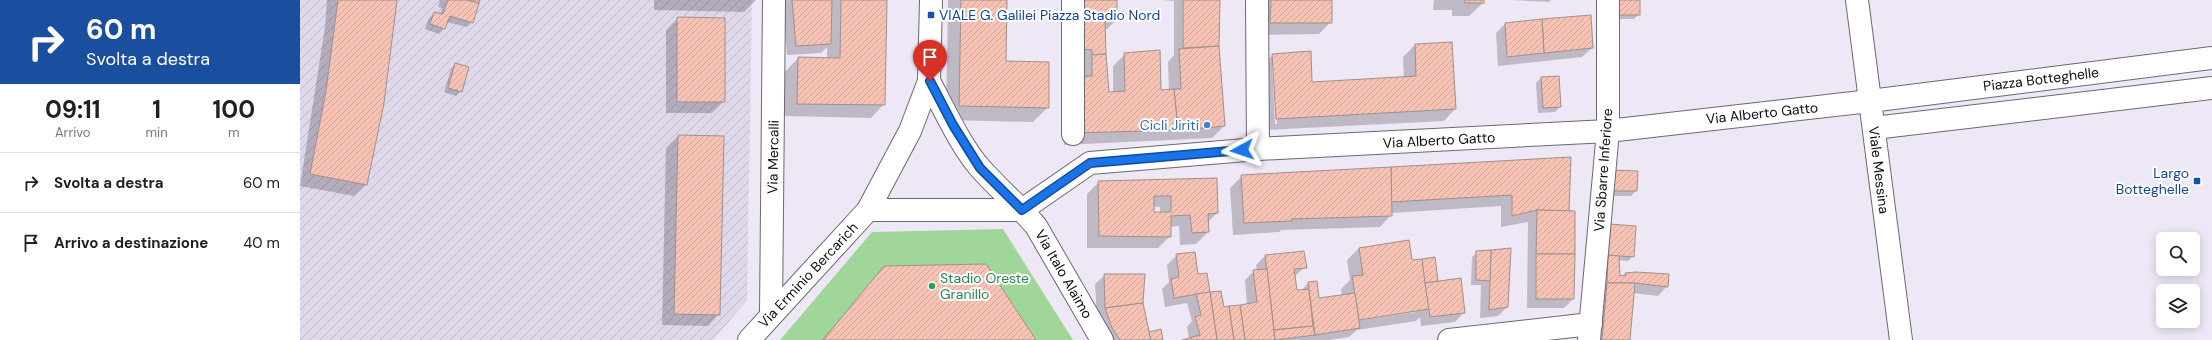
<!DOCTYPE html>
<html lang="it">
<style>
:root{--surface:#fff;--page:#f6f6f6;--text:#202124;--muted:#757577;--line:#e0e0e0}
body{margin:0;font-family:"DM Sans",sans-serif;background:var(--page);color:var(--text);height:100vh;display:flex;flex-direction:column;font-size:15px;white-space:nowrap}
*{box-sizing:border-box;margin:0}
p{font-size:13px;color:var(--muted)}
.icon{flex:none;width:22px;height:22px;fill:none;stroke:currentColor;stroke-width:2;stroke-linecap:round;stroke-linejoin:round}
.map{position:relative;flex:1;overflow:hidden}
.panel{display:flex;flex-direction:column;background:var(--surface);width:300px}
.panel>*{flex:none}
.hud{background:#1a4fa0;color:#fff;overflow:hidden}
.controls{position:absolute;left:1856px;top:232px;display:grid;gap:8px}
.controls a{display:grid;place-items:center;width:44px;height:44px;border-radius:6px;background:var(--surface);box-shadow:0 2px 10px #0003;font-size:20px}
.pin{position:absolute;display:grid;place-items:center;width:34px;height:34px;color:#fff;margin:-41px -17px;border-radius:50% 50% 50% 0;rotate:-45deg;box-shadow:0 0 4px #0007}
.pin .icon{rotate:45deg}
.me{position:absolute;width:44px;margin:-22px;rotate:265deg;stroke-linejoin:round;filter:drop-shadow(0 0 3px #0008)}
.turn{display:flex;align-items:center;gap:14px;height:84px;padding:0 20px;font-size:18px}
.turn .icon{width:52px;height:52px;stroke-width:2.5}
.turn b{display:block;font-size:28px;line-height:34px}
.eta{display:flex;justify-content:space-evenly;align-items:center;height:68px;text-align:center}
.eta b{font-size:24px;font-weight:700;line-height:28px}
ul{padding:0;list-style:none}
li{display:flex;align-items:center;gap:12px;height:60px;padding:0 20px;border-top:1px solid var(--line)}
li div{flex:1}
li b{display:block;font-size:15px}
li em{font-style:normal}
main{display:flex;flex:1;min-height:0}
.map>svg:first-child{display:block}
.industrial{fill:url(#industrial-furrows)}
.pitch{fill:#a1d69a}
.shadow{fill:#0003;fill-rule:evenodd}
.building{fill:url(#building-hatch);stroke:#9f908c;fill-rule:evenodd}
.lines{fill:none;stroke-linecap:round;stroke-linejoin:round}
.street-casing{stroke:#6c6773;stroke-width:24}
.secondary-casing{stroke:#6c6773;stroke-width:24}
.street{stroke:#fff;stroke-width:22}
.secondary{stroke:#fff;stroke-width:22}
.route-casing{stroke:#114b97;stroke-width:10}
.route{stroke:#1a73e8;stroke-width:7}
.transit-dot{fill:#1a4fb4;stroke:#fff;stroke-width:1.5}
.shop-dot{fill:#3f7fe0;stroke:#fff;stroke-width:1.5}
.leisure-dot{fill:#2e9e5b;stroke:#fff;stroke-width:1.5}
.labels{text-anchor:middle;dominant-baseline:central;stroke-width:4;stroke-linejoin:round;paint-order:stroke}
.transit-label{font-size:14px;fill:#164399;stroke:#fff;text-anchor:start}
.street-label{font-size:14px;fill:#0e0c11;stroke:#fff}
.shop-label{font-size:14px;fill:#366cbe;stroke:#fff;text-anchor:end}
.leisure-label{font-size:14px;fill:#27864d;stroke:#fff;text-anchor:start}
</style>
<main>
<section class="panel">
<div class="hud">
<div class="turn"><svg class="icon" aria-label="right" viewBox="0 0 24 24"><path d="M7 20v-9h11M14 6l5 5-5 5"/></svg><div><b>60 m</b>Svolta a destra</div></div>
</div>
<div class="eta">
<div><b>09:11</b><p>Arrivo</p></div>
<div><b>1</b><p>min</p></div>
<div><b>100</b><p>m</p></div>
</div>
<ul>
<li><svg class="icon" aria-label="right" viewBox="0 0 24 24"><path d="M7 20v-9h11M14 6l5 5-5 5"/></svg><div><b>Svolta a destra</b></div><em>60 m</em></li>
<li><svg class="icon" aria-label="arrive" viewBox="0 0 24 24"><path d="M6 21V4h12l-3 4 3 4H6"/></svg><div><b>Arrivo a destinazione</b></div><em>40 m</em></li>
</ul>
</section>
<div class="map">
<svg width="1912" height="340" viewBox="0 0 1912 340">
<defs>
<pattern id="industrial-furrows" width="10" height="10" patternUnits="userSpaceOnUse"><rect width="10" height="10" fill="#dfd8eb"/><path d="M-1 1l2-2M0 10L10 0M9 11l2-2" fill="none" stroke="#beb8c8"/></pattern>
<pattern id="building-hatch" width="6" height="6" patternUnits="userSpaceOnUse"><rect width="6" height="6" fill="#f8c3b4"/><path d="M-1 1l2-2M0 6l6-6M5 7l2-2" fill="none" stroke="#d3a69a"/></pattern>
</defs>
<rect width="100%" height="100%" fill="#eee8f6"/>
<polygon class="industrial" points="0,0 452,0 447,301 413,340 0,340"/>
<polygon class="pitch" points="703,229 773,340 480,340 572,232"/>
<g class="shadow">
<polygon points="27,0 96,0 66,184 54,196 0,186 25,27"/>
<polygon points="140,0 179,0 172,22 167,27 147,22 144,29 139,34 125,29 129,18 134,13 140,15 142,8 138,7"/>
<polygon points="354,0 456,0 444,12 354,10"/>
<polygon points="483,0 586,0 584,104 571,118 484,116 485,72 498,58 527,59 527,47 521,53 487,55"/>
<polygon points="648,0 706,0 705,62 748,107 733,122 646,120"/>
<polygon points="775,0 831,0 816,0 816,20 807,29 804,29 808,93 813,93 813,66 825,54 860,91 869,91 868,62 874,55 874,1 863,0 919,0 918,46 924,126 912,138 764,145 763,89"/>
<polygon points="960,0 1031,0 1031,22 1019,34 959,35"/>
<polygon points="1134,0 1183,0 1183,3 1169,16 1152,16 1152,10 1133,10"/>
<polygon points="1210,0 1251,0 1249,2"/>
<polygon points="1339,0 1339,14 1334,19 1310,19"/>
<polygon points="378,18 424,101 412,113 366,113 366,30"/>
<polygon points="1205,24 1292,48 1282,57 1198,66 1196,33"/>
<path d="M1151 43 1155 109 1144 121 964 130 961 67 973 55 1011 83 1104 78 1103 57 1115 45ZM972 64H974L977 124H975Z"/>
<polygon points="156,64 161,91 156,96 144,92 151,69"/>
<polygon points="1258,77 1260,107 1255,112 1238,113 1236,83 1241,78"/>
<polygon points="378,136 419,314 408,326 362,325 366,148"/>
<polygon points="1270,158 1268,212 1273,299 1264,308 1227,308 1228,222 1201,227 1201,206 1091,213 1091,215 1080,227 981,230 979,232 933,235 930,188 942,176"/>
<polygon points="1307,176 1336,191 1331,196 1306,196"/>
<path d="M916 179 917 213 907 223 908 232 896 244 880 245 879 226 870 227V236L858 248H787V194L799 182ZM853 207H860V213H854Z"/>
<polygon points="1304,230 1333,256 1328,261 1318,260 1319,277 1326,274 1367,286 1358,296 1333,293 1329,340 1294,340"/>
<path d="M1108 241 1111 261 1134 258 1137 282 1164 312 1155 322 1121 326 1120 317 1116 321 1057 330 1049 337 1029 340H883L889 338 887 327 892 321 887 303 865 307 862 289 869 282 867 265 877 255 897 275 909 293 923 309 947 305 945 280 954 271H957L956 265 965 256 1005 267 994 277 996 291H1001L1008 283 1018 299 1042 296 1041 289 1050 280 1047 260 1059 248ZM1116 310V312L1054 321 1053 319Z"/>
<polygon points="1177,252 1207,307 1198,316 1180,318 1181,285 1171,285 1172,257"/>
<polygon points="584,267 735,340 522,340"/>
<polygon points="805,275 842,303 848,334 862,340 805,340 797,318 795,284"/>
</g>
<g class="building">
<polygon points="38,0 97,0 84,103 67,185 10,174 26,91"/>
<polygon points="148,0 167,0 179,3 173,23 150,16 145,29 130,24 134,12 143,14"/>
<polygon points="167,0 180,0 179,3"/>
<polygon points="492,0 532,0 531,44 496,46"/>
<polygon points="541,0 587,0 585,105 497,104 498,57 540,58"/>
<polygon points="661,0 707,0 706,61 749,62 749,108 659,106"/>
<polygon points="783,0 817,0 817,20 805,21 806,54 792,55 792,50 782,49"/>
<polygon points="883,0 920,0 919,46 883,48"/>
<polygon points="971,0 1032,0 1032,23 970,23"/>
<rect x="1165" y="0" width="19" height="3"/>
<rect x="1315" y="0" width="25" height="15"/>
<polygon points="1291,15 1293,48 1244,53 1242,19"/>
<polygon points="377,17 425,18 425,102 377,102"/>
<polygon points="1242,19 1244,53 1207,57 1205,23"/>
<polygon points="1152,42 1156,109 976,119 972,54 1011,51 1012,82 1116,76 1115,44"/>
<polygon points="919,46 925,126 878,130 874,89 881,89 879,49"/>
<polygon points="860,50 861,90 874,89 878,130 775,133 775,77 792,76 792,55 806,54 809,92 825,91 824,53"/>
<polygon points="155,63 169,67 162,92 148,88"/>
<polygon points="1259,76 1261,107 1243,108 1241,77"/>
<polygon points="378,135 424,136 420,315 374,314"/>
<polygon points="1271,157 1269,211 1237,210 1212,216 1212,195 1091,202 1091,167"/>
<polygon points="1091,167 1092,216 991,219 992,221 944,223 941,175"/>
<polygon points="1312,170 1338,171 1337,191 1311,191"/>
<path d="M917 178 918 213 908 214 909 232 892 233 890 215 871 216V237L799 236 798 181ZM854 196H871V212H854Z"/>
<polygon points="1237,210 1275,211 1275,254 1236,254"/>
<polygon points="1309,224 1336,226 1334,257 1308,255"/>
<polygon points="1109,240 1112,260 1122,259 1129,309 1059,320 1052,276 1063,275 1059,248"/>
<polygon points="1211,248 1208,307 1189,310 1191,250"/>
<polygon points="1191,250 1190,281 1176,280 1176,251"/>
<polygon points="1004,251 1007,268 994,269 997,290 1009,289 1013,326 974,330 965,255"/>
<polygon points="895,252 898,274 907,273 910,292 874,298 871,279 879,277 876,254"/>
<polygon points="1236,254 1275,254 1274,299 1236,299"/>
<polygon points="1308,255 1319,256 1320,276 1326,275 1325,273 1336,272 1369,274 1368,287 1335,283 1307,283"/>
<polygon points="1135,257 1138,281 1125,283 1122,259"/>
<polygon points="686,264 736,340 523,340 584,266"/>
<polygon points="967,269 975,340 945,340 940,305 957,302 953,270"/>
<polygon points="804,274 845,274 843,303 805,308"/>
<polygon points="1161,278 1165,313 1130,317 1125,283"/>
<polygon points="1017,281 1019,298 1055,293 1060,328 1015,335 1008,282"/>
<polygon points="1307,283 1335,283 1330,340 1302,340"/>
<polygon points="921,291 924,307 929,306 934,340 917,340 910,292"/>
<polygon points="910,292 917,340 882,340 900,335 895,317 901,315 896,294"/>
<polygon points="843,303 851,340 820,340 812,328 805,308"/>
<polygon points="940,305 945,340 934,340 929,306"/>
<polygon points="1013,326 1015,335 975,340 974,330"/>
<polygon points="861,329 863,340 851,340 849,332"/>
</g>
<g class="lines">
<defs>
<g id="street">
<polyline points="773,0 773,134"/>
<polyline points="957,0 958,149"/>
<polyline points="1557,0 1601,340"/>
<polyline points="1574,128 1912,88"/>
<polyline points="722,210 790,163 958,149 1308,131 1570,101 1912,58"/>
<polyline points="1149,340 1291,324"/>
<polyline points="1289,340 1308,131 1308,0"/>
</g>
<g id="secondary">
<path d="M629 81C643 107 661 147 681 169 699 189 719 206 736 226L802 340"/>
<polyline points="568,210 722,210"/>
<polyline points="471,314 474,0"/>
<polyline points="449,340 568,210 610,131 629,81 631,0"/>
</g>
</defs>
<use href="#street" class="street-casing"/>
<use href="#secondary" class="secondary-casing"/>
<use href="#street" class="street"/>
<use href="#secondary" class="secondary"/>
</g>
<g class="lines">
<defs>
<polyline id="route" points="630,81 653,125 680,168 722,210 790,163 942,150"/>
</defs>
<use href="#route" class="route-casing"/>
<use href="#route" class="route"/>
</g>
<g class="transit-dot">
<rect x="627" y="11" width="8" height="8" rx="2"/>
<rect x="1893" y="177" width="8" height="8" rx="2"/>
</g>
<circle class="shop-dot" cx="907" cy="125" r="4"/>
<circle class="leisure-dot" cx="632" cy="286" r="4"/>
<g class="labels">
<g class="transit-label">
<text x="639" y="15">VIALE G. Galilei Piazza Stadio Nord</text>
<text x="1889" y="173" text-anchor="end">Largo<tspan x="1889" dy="16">Botteghelle</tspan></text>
</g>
<g class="street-label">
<text transform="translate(1741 79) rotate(-7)">Piazza Botteghelle</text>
<text transform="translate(1462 113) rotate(-6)">Via Alberto Gatto</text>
<text transform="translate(1139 140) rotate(-3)">Via Alberto Gatto</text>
<text transform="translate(473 157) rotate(-89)">Via Mercalli</text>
<text transform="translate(1303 170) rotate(-86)">Via Sbarre Inferiore</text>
<text transform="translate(1579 170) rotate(83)">Viale Messina</text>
<text transform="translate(764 274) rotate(60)">Via Italo Alaimo</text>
<text transform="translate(508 275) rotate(-47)">Via Erminio Bercarich</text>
</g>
<g class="shop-label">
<text x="899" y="125">Cicli Jiriti</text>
</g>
<g class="leisure-label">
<text x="640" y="278">Stadio Oreste<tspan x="640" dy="16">Granillo</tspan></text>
</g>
</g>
</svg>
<div class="controls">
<a><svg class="icon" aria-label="search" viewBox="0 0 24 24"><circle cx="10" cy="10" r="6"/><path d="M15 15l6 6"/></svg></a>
<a><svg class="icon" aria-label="layers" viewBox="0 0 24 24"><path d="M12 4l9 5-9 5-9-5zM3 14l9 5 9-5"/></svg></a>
</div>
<div class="pin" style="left:630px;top:81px;background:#d93025"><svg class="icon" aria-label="arrive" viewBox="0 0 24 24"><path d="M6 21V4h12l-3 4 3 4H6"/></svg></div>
<svg class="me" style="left:942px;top:150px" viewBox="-20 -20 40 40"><path d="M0-17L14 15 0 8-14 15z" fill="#1a73e8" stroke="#fff" stroke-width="4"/></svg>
</div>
</main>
